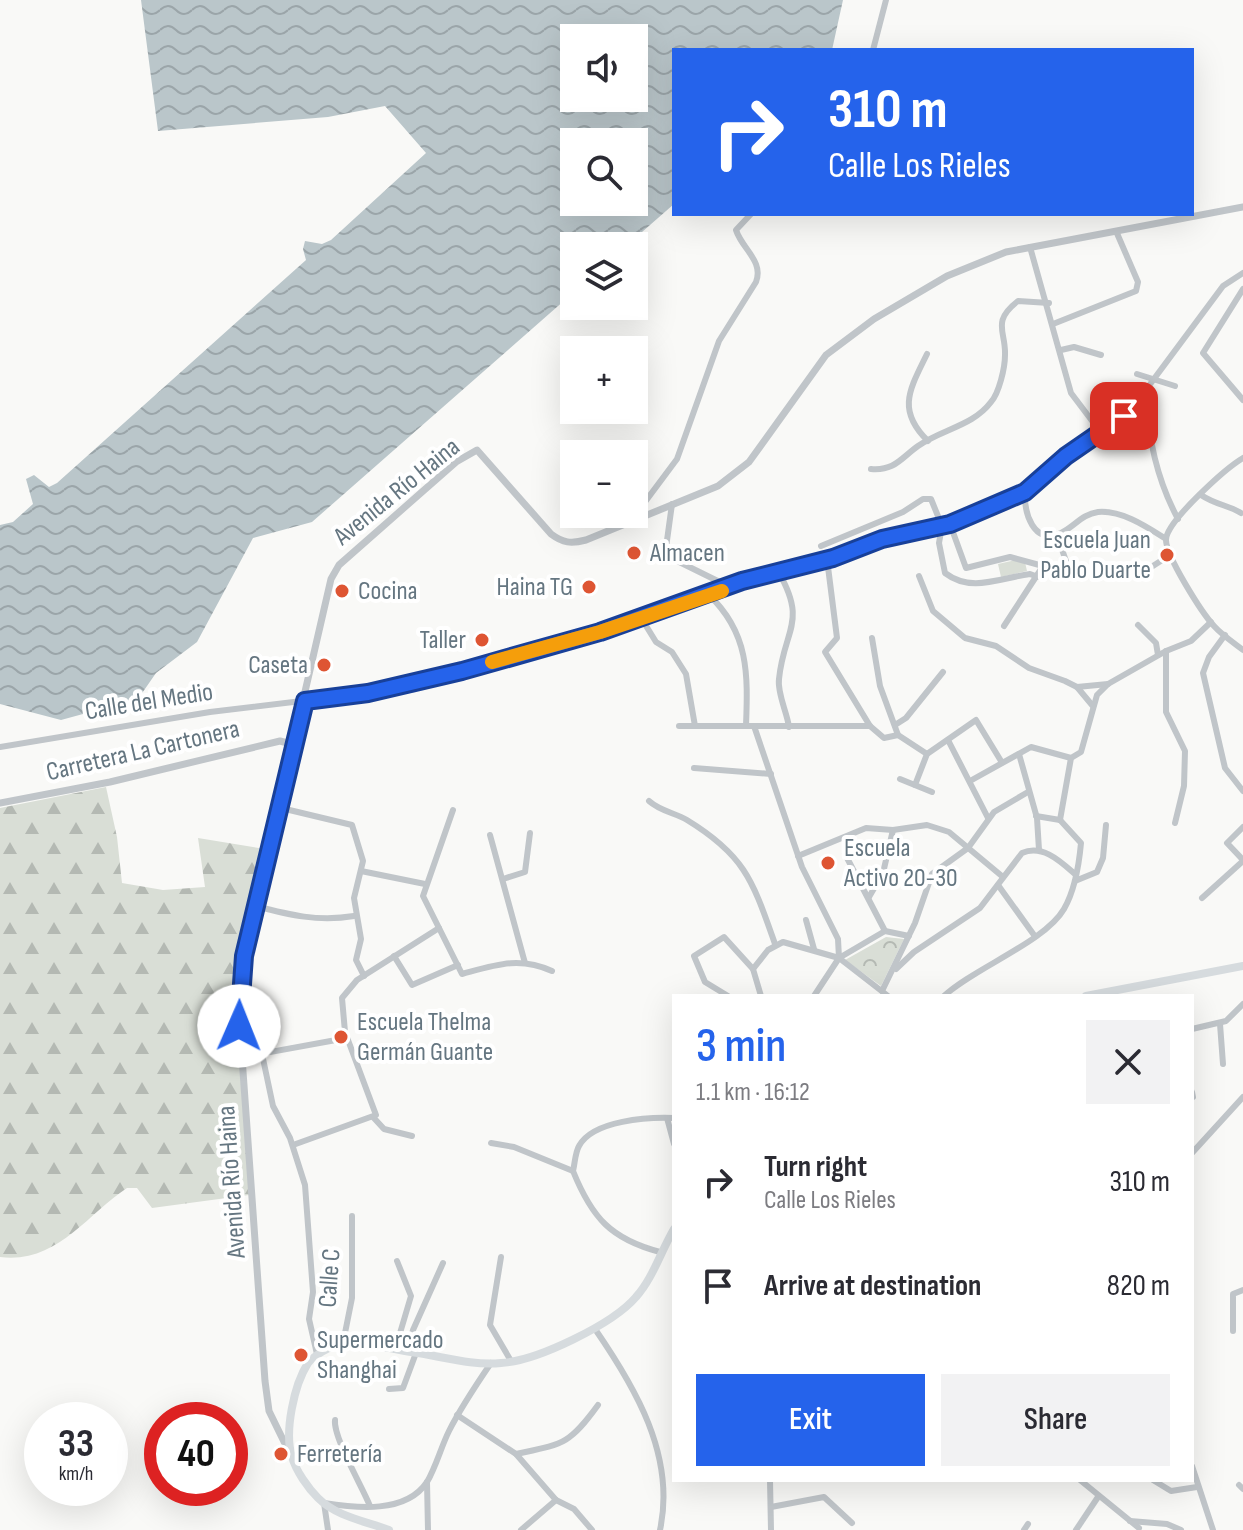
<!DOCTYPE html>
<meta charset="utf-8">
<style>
:root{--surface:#fff;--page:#f2f2f3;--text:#2b2b33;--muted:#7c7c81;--accent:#2563eb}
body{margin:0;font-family:"Sofia Sans Condensed",sans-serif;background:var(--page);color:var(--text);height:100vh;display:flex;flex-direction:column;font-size:30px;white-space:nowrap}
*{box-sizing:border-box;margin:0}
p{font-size:26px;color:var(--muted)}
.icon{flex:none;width:44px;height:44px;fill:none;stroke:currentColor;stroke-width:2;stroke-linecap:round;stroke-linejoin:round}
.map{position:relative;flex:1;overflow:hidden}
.side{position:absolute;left:672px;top:994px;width:522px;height:488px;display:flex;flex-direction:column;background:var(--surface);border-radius:0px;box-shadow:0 8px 32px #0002}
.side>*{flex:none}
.hud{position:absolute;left:672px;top:48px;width:522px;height:168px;border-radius:0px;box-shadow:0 8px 32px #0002;background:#2563eb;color:#fff;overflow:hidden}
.buttons{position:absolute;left:560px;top:24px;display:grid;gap:16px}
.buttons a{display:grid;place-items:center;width:88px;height:88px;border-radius:0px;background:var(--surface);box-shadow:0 8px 32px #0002;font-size:40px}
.speed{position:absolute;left:24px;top:1402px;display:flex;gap:16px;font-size:40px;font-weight:700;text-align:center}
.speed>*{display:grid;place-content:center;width:104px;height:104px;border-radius:50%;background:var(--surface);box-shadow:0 8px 32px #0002;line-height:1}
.speed small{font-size:20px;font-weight:400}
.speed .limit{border:12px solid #d22;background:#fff;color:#111}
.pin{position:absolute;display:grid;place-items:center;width:68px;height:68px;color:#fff;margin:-34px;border-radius:16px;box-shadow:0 4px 12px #0006}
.me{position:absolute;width:88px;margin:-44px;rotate:1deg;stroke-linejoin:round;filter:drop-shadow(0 0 6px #0008)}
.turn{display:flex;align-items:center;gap:28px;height:168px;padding:0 24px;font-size:36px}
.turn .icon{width:104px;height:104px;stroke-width:2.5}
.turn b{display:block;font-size:56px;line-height:68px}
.round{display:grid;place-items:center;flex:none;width:84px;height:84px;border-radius:0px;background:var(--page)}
.headline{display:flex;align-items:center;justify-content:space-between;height:136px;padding:0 24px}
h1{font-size:48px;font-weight:600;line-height:60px;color:var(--accent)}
.primary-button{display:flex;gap:16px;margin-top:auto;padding:16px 24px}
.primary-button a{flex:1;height:92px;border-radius:0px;background:var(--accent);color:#fff;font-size:32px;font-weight:600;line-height:92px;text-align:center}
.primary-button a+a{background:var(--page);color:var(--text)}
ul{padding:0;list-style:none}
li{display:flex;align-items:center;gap:24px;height:104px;padding:0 24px}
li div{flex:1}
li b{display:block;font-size:30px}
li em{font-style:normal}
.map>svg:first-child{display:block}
.forest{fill:url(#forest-firs)}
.park{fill:url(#park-crowns)}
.pitch{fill:#d9ded6}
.water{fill:url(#water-waves);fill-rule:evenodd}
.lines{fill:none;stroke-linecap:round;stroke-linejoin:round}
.minor{stroke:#c0c5c9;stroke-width:6}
.tertiary{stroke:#c0c5c9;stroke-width:7}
.secondary{stroke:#d6dbde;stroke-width:8}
.route-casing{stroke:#184099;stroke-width:20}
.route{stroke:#2563eb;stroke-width:14}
.slow{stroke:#f59e0b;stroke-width:14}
.poi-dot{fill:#de5533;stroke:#fff;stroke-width:3}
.labels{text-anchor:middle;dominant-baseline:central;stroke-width:8;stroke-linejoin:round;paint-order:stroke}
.street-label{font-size:26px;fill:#657681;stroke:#fff}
.poi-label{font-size:26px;fill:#657681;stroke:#fff;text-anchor:start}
</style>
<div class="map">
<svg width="1243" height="1530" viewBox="0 0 1243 1530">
<defs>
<pattern id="forest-firs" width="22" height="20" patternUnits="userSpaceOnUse" patternTransform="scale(2)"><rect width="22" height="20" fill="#d9ded6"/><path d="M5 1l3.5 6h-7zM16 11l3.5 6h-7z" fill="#b4b9b3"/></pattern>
<pattern id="park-crowns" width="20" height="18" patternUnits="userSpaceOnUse" patternTransform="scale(2)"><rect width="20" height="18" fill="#d9ded6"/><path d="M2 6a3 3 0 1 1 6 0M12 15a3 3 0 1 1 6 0" fill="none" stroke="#b4b9b3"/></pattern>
<pattern id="water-waves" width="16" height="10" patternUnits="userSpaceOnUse" patternTransform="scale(2)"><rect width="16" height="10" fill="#bac6ca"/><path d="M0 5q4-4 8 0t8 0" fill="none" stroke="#9ba5a9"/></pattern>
</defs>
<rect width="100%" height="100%" fill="#f9f9f7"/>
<path class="forest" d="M106 787 117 837 122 883 163 890 205 887 198 838 265 849 241 954 235 999 249 1195 152 1208 137 1188H127C86 1215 57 1264 0 1257V808Z"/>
<polygon class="park" points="886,937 904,939 881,986 845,960"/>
<polygon class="pitch" points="1024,558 1027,571 1001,577 998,564"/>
<path class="water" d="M141 0H843L832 50H674V204L626 246H574V292L312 522 253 538 197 642 156 673 138 699 61 720 0 704V525L13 522 33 504 26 479 34 475 49 487 57 483 306 260 303 249 305 241 322 244 331 240 426 153 385 106 328 117 158 131ZM574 38H634V98H574ZM634 142V202H574V142Z"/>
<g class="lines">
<g class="minor">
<polyline points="873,50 886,0"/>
<polyline points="1030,247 1071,393 1102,434"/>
<polyline points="1243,289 1203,353 1243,400"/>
<polyline points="1053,324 1136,291 1138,282 1116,231"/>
<polyline points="1061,350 1074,347 1101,355"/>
<path d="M927 354C910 389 896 410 928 441"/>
<polyline points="1137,374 1175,386"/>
<path d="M1145 393C1149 439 1156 478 1178 519"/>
<path d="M1243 458C1226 468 1168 520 1166 539 1165 555 1202 613 1214 626 1222 635 1234 643 1243 650"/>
<path d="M871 469C895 471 901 458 918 446 942 429 973 426 991 402 999 393 1005 368 1005 355 1006 331 991 322 1018 301L1049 303"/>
<path d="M1025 492C1024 512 1033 546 1061 533 1074 527 1082 514 1098 512 1122 510 1147 527 1166 539"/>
<path d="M1201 495C1216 505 1228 505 1241 513"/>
<polyline points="672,504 665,555 732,588"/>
<path d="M633 518 677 459 719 341 756 282C764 261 742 249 736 230L751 214"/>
<polyline points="950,524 966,568 1010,557 1043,566 1004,626"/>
<polyline points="1057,535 1067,564 1078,572 1111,576 1142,573 1170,555"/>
<path d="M821 546 903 512 923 499H931L942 526 939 543 945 573C971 593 1000 578 1030 574L1038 577"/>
<polyline points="827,559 837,638 825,652 870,726 884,738 898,735"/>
<path d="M778 571C808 623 784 629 779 679 777 693 787 712 789 727"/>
<polyline points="919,576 933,611 965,638 996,646 1029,668 1065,681 1077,687 1092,705"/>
<path d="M709 595C749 633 748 674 746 726"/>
<polyline points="640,616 656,642 672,652 686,674 695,726"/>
<polyline points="1138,625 1156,643 1158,655"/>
<polyline points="1225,635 1209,657 1203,673 1225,768 1243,791"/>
<polyline points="872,638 880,686 898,735 927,754"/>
<polyline points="1166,651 1166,712 1185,751 1184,786 1175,823"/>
<polyline points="1077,687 1108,684"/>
<polyline points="895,725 906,718 943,672"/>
<polyline points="679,726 870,726"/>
<polyline points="754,726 802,867 838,939 839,958"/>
<polyline points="948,740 988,818"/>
<polyline points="0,747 210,712 368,693 600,632 742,581 833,558 882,539 950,524 1025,492 1066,456 1105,433 1145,391 1223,286 1243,273"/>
<polyline points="1019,754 1037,818 1039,850"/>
<polyline points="694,768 771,774"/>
<polyline points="900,779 932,792"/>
<polyline points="970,781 1031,747 1071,758"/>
<polyline points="915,785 927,754 976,720 1001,761"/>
<path d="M649 801C660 811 675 813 687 820 746 856 753 882 775 944"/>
<polyline points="281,808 352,825 363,861 354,898 361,939 356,960 364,976"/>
<path d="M453 810 423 896 462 974C495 965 519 956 552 971"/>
<polyline points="1036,816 1060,820"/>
<polyline points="1060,820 1071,758 1081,752 1097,695 1108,684 1166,651 1191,641 1211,622"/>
<polyline points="1243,827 1227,843 1243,860"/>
<polyline points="490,835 525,963"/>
<polyline points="845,854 885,931"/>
<polyline points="798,856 866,828 893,830 927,825 949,832 1003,877"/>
<polyline points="361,871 425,884"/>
<polyline points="503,879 525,872 530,833"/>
<polyline points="1075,881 1097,872 1103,858 1106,825"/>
<polyline points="998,885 1034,935"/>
<polyline points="869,897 883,873 893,830"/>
<polyline points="1202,898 1243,861"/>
<path d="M255 906C290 915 318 922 354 916"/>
<polyline points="806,920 814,949"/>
<polyline points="394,956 412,985 458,965"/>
<polyline points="753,969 768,950 783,942 839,958 888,996"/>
<path d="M896 969 914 952 980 908 1022 853C1043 844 1061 862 1076 875"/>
<polyline points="882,991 915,923 932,874 968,848 994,812 1028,792"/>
<polyline points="728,996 705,982 694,956 724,937 753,969 761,996"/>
<polyline points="814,996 839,958 885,931 909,936"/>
<path d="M944 996C974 968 1045 942 1064 909 1075 890 1079 865 1081 843L1060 820"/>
<polyline points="1220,1024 1223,1064"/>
<polyline points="1192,1029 1226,1021 1243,1004"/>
<polyline points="262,1054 273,1106 290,1138 305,1185 313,1292 309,1319 317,1354"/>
<polyline points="243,1057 347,1038"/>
<polyline points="1192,1092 1193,1097"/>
<polyline points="373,1117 384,1129 412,1136"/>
<polyline points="667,1118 674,1144"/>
<polyline points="491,1143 514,1147 573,1171"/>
<polyline points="293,1145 376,1115 345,1032 342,998 357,980 439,928"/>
<polyline points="1192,1153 1243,1097"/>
<path d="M660 1252C611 1239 592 1218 573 1171 575 1163 575 1153 579 1146 593 1120 649 1117 674 1118"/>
<polyline points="501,1257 490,1325 511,1361"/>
<path d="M595 1329C635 1387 676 1456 660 1530"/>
<polyline points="1233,1331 1233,1294 1243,1290"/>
<polyline points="343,1343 352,1298 352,1216"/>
<polyline points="395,1350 411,1296 397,1261"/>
<polyline points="407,1352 413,1330 443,1263"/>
<polyline points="389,1389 403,1388 416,1353"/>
<polyline points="457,1415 516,1454 556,1500 574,1509 592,1530"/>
<path d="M335 1420C333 1437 362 1486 370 1506"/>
<path d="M516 1454C563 1444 569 1445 598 1405"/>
<polyline points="1192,1466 1213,1530"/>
<polyline points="770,1480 771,1530"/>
<polyline points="1080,1480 1139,1528"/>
<polyline points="1153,1480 1171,1491 1197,1487"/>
<polyline points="427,1482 428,1530"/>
<polyline points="1239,1485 1243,1489"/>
<polyline points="771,1507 824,1497 852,1523"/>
<polyline points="1130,1521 1167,1524 1181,1530"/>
<path d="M328 1530 324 1503C356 1508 406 1514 427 1482 436 1467 441 1447 449 1431 461 1407 476 1385 491 1363"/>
<polyline points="521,1530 556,1500"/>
<polyline points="1024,1530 1028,1524"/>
<polyline points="1076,1530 1098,1497"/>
</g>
<g class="tertiary">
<polyline points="0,803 110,782 280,741 295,745"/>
<path d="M290 1454 269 1411 265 1381 238 1001 244 956 331 579 339 565 456 462 477 450 551 534C563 543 571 544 586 540L718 486 749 462 826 355 874 319 947 276 1006 252 1243 207"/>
</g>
<g class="secondary">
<polyline points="1086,996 1243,966"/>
<path d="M389 1530C365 1521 337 1517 318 1498 308 1488 296 1471 292 1457 284 1432 294 1385 308 1363 314 1355 325 1350 333 1346 355 1338 389 1349 411 1352 441 1356 471 1366 501 1363 537 1361 613 1324 636 1297 653 1278 661 1251 674 1229"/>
</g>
</g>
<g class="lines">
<defs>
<polyline id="route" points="239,1026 244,956 305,701 368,693 462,671 600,632 742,581 833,558 882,539 950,524 1025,492 1066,456 1124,416"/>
</defs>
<use href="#route" class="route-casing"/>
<use href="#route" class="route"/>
<polyline class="slow" points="492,662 600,632 722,591"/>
</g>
<g class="poi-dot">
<circle cx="634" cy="553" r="8"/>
<circle cx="1167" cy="555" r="8"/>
<circle cx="589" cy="587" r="8"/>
<circle cx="342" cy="591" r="8"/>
<circle cx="482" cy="640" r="8"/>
<circle cx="324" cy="665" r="8"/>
<circle cx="828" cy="863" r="8"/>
<circle cx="341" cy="1037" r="8"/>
<circle cx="301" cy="1355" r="8"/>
<circle cx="281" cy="1454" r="8"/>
</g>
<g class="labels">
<g class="street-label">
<text transform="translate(397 492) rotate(-39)">Avenida Río Haina</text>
<text transform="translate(149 702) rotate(-9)">Calle del Medio</text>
<text transform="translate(143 751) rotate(-13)">Carretera La Cartonera</text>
<text transform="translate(232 1182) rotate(-94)">Avenida Río Haina</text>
<text transform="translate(330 1278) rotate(-86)">Calle C</text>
</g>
<g class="poi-label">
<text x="1151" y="540" text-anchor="end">Escuela Juan<tspan x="1151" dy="30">Pablo Duarte</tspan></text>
<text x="650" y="553">Almacen</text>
<text x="573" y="587" text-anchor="end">Haina TG</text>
<text x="358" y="591">Cocina</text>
<text x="466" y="640" text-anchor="end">Taller</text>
<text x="308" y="665" text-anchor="end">Caseta</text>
<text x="844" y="848">Escuela<tspan x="844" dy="30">Activo 20-30</tspan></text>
<text x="357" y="1022">Escuela Thelma<tspan x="357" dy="30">Germán Guante</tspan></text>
<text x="317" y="1340">Supermercado<tspan x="317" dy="30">Shanghai</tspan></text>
<text x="297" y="1454">Ferretería</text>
</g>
</g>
</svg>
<div class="buttons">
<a><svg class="icon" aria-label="sound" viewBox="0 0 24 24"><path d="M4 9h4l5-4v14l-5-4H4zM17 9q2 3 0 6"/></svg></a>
<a><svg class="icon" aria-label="search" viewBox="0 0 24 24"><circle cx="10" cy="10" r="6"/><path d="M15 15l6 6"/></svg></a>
<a><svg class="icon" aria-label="layers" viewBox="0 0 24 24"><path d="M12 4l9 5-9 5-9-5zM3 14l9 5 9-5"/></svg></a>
<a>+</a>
<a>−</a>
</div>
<div class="speed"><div>33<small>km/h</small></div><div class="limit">40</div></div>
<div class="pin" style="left:1124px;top:416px;background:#d93025"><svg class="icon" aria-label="arrive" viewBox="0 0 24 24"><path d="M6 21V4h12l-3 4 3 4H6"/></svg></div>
<svg class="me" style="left:239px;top:1026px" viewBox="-20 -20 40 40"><circle r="19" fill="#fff"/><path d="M0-13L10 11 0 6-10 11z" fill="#2563eb"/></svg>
<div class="hud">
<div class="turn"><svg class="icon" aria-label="right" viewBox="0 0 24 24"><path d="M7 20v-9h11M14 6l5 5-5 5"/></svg><div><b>310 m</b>Calle Los Rieles</div></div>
</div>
<section class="side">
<div class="headline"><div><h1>3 min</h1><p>1.1 km · 16:12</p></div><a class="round"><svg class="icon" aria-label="close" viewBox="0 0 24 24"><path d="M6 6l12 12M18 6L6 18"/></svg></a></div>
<ul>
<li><svg class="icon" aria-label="right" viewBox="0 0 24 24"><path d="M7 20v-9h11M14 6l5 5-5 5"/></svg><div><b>Turn right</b><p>Calle Los Rieles</p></div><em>310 m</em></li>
<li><svg class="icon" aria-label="arrive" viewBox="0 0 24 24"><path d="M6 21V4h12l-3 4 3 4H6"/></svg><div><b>Arrive at destination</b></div><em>820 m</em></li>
</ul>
<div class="primary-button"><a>Exit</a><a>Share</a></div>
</section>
</div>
